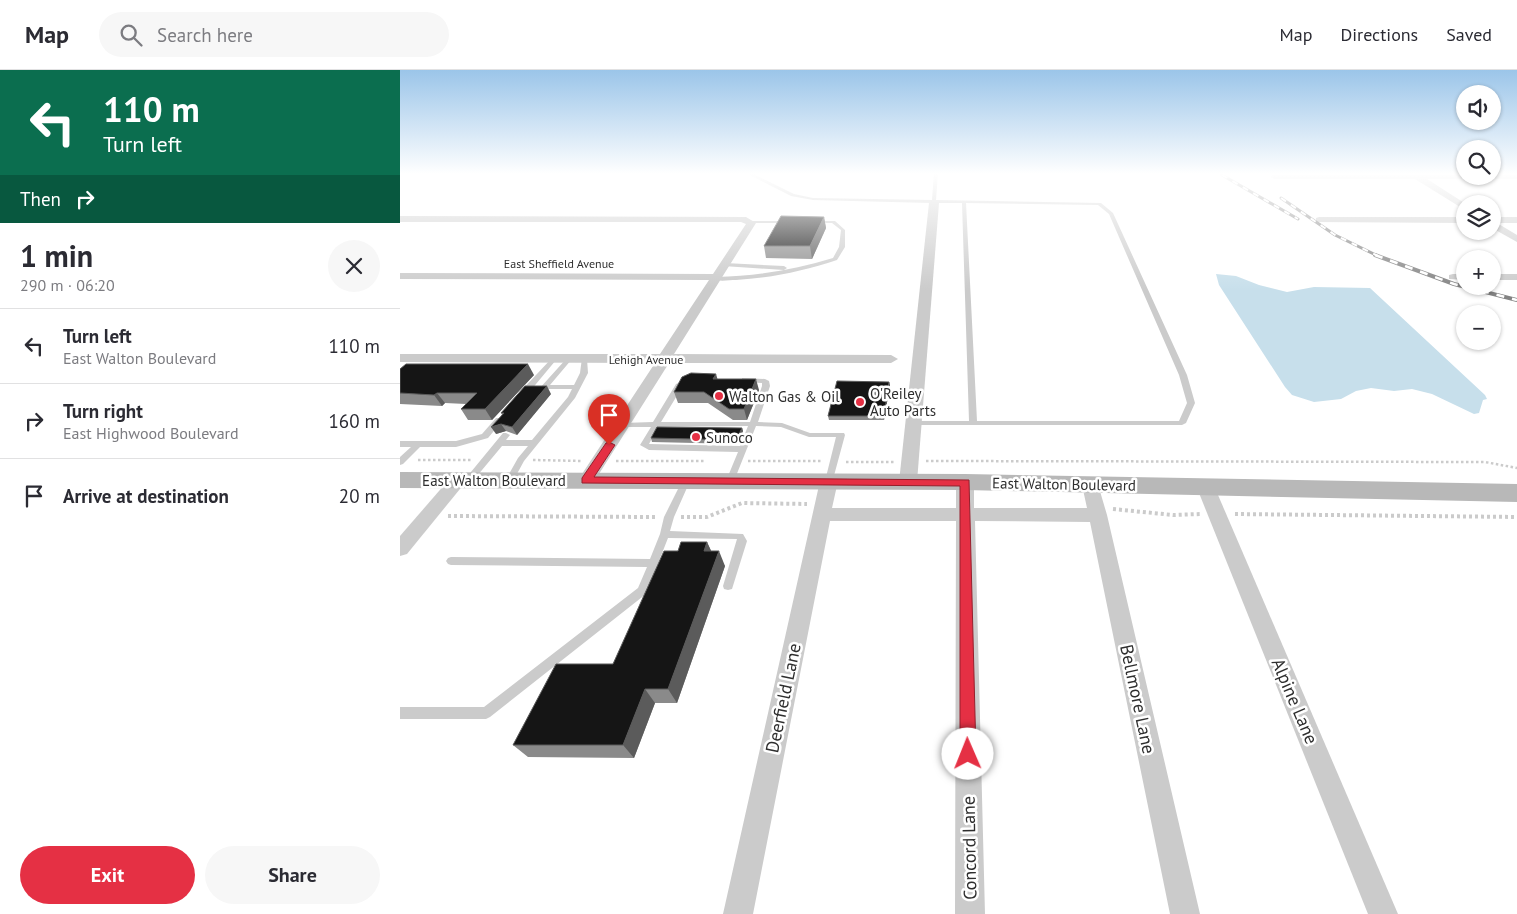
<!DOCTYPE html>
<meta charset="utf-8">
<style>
:root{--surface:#fff;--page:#f7f7f7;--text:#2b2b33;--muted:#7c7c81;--line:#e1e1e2;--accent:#e53044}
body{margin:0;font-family:"PT Sans",sans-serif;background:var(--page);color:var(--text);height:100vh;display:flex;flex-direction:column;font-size:19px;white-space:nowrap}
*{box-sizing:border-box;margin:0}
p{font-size:16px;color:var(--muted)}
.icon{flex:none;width:28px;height:28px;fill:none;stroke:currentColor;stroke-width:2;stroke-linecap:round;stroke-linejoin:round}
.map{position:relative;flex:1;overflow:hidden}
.drawer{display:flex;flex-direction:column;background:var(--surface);width:400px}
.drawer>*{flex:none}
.guide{background:#0b6e4f;color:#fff;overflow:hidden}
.fabs{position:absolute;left:1056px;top:15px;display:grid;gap:10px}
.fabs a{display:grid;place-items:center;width:45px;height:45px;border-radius:50%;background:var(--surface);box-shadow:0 1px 4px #0004;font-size:25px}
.pin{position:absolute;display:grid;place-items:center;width:42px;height:42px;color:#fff;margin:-51px -21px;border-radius:50% 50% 50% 0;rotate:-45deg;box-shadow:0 0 5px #0007}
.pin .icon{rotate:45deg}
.me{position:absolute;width:55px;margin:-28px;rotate:359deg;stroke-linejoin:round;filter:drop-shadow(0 0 4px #0008)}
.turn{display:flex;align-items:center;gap:18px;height:105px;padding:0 20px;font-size:22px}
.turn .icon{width:65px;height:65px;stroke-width:2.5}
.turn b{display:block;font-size:35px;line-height:42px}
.then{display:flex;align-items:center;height:48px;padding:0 20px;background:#0003;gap:10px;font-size:19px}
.round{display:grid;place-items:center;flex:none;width:52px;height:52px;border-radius:26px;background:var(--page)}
.headline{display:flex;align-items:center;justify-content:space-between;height:85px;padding:0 20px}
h1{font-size:30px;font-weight:700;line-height:38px}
.button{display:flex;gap:10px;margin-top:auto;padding:10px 20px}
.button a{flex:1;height:58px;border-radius:30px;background:var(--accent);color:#fff;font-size:20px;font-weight:700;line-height:58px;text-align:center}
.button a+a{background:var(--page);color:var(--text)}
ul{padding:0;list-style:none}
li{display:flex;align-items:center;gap:15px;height:75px;padding:0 20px;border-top:1px solid var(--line)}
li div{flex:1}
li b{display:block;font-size:19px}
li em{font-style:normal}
header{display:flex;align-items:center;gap:30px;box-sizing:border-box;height:70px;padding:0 25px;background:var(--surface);border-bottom:1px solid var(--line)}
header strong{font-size:24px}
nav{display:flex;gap:28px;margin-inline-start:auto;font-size:18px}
.search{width:350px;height:45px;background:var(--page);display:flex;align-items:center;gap:12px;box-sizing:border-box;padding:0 18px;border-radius:28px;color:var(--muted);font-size:19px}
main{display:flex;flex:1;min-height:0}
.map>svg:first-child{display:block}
.water{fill:#c7dfeb}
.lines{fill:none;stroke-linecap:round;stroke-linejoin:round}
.path-far1{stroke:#cbcbcb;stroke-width:2.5;stroke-dasharray:2.5 2.5;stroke-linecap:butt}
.path{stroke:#cbcbcb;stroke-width:4;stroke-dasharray:3 3;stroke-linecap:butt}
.service{fill:#cbcbcb;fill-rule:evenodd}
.minor{fill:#cbcbcb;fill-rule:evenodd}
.secondary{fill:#b8b8b8;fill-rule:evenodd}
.rail-far1-casing{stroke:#838383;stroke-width:3}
.rail-casing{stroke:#838383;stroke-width:4}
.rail-far1{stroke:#fff;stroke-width:2;stroke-dasharray:6;stroke-linecap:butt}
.rail{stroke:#fff;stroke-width:2.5;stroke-dasharray:8;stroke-linecap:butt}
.wall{fill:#8a8a8a}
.shaded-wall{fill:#5b5b5b}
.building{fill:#151515;stroke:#5b5b5b}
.route{fill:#e53044;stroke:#951f2c}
.poi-dot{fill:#e53044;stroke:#fff;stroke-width:2}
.labels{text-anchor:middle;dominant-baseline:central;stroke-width:5;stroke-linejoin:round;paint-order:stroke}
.far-street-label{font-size:12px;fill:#2e2e2e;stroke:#fff}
.poi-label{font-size:15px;fill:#2e2e2e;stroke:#fff;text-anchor:start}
.street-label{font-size:15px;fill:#2e2e2e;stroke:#fff}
.near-street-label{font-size:18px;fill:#2e2e2e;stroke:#fff}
</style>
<header>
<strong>Map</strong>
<div class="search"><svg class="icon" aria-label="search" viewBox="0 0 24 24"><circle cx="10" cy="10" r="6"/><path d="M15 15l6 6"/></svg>Search here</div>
<nav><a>Map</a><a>Directions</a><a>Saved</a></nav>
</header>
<main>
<section class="drawer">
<div class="guide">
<div class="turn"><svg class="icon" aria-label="left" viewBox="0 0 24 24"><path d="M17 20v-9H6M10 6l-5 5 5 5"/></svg><div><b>110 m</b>Turn left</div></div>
<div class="then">Then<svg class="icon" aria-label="right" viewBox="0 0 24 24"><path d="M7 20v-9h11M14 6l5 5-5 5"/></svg></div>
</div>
<div class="headline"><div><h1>1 min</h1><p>290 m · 06:20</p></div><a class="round"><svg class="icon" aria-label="close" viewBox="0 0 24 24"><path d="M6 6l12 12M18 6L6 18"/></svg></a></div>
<ul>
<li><svg class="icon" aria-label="left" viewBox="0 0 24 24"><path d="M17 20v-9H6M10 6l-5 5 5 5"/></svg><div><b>Turn left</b><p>East Walton Boulevard</p></div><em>110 m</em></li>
<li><svg class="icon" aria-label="right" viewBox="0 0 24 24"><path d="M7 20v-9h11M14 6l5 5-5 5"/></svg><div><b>Turn right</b><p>East Highwood Boulevard</p></div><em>160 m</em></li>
<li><svg class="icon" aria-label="arrive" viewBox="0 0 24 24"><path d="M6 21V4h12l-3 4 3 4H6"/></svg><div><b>Arrive at destination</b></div><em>20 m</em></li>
</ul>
<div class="button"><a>Exit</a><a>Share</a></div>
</section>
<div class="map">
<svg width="1117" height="844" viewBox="0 0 1117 844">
<rect width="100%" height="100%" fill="#fff"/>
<polygon class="water" points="816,204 836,206 859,215 887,222 914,217 970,218 1085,325 1087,329 1083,330 1079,343 1074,344 1032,324 1012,319 994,321 971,318 956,321 941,329 914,332 892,325 885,317 819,215"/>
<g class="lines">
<g class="path-far1">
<polyline points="18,390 72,390"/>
<polyline points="133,390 182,391"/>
<polyline points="216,391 305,391"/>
<polyline points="348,391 422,391"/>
<polyline points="526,391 1085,392 1117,398"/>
<polyline points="446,392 495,392"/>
</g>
<g class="path">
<polyline points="713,439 773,445 801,444"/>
<polyline points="835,444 1117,447"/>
<polyline points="48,446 257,447"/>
<polyline points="281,447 307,447 342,433 407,434"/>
</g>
<g class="service">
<path d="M346 103H351L394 124 413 128 532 130 534 103H538L536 130 701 133 713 143 787 305 795 333 786 353 782 355H510L509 353 510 351H569L562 133H536L534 134 532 133 413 130 391 126ZM566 133 698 135 709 144 779 305 787 333 779 351H577Z"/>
<polygon points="351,151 388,151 390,152 388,153 349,153 349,151"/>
<path d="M413 151H435L445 160V177L437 190C404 201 371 208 336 210 329 210 319 212 313 209L316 207C356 206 395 200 433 188L439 177 441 160 432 153H411V151Z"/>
<polygon points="325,193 384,196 387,198 384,200 323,196 323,194"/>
<polygon points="154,287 157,289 156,290 126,326 120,326 120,322 152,288"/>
<polygon points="169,287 172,289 150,315 174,315 180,303 182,288 184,287 187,289 188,303 175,328 124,391 112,413 109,414 105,411 118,388 128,376 102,376 72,412 66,412 65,410 66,408 103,363 106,363 110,365 106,370 132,370 168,327 172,319 147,319 143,321 139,319 167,288"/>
<path d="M342 308 365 309 369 311 370 316 358 352 382 353 410 363H444L445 365 432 413 429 414 425 411 436 367H409L381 357 356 356 334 411 330 414 326 411 338 382 249 380 240 375 251 357H223L219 355 223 353 253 352 276 314 280 312 284 314 261 352H350L362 316V313L342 312ZM348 356 340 376 249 374 258 357Z"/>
<polygon points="96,348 99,348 103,350 88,368 56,377 20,377 3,394 0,395 0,387 11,377 0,377 0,371 56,371 82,364"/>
<polygon points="286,408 290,411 274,447 270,461 343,464 347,471 332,519 328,520 324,519 323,516 337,469 268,468 246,524 90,647 86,649 0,649 0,637 84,637 238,518 247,497 51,495 48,494 46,491 48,488 51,487 250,489 260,464 264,447 282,411"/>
</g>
<g class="minor">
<polygon points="872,105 1117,105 1117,109 1027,109 1066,134 1065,140 1015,109 875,109 871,107"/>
<polygon points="534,130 539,133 517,412 514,416 502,416 499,412 529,133"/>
<polygon points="0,146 346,147 356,153 274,284 491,285 498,289 491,293 269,293 192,415 180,415 177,411 180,407 255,293 0,292 0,284 260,284 309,210 0,209 0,203 313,204 346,154 341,152 0,152"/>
<polygon points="919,147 1065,147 1065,153 916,152 916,148"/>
<polygon points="1092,147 1117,147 1117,153 1097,153 1117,165 1117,172 1092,158"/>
<polygon points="1053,204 1065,204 1065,210 1049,209 1049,205"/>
<rect x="1092" y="204" width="25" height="6"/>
<polygon points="58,404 64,406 67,410 64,414 7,484 0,486 0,466 52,406"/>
<polygon points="429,405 435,407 438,411 432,438 556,438 556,412 559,408 571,408 574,412 574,438 687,438 682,415 685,411 697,411 707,445 800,844 770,844 690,452 575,451 585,844 555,844 556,451 430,451 353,844 323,844 420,411 423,407"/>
<polygon points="806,412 812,414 815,418 998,844 968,844 797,418 800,414"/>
</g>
<polygon class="secondary" points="0,402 565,404 1117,414 1117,432 565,420 0,418"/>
<defs>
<g id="rail-far1">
<polyline points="822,105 898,149"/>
<polyline points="881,128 935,165 978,186"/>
</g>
<polyline id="rail" points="975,185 1054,214 1117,230"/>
</defs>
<use href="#rail-far1" class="rail-far1-casing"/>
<use href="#rail" class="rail-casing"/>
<use href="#rail-far1" class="rail-far1"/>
<use href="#rail" class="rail"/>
</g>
<g class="wall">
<polygon points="424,147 426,158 412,189 366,188 364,176"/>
<polygon points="0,299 134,305 92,350 68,350 61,339 66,334 45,333 42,336 0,334"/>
<polygon points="317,309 359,320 347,350 333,350 308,333 278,333 274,322"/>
<polygon points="489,312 490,315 484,350 429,350 428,346"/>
<polygon points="151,324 117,365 106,361 96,364 102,344 101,343"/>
<polygon points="342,358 343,361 338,374 252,372 251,368"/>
<polygon points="307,472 311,481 325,496 277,633 255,633 234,688 128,687 113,675 213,594 278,481"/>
</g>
<g class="shaded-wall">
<polygon points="424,147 426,158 412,189 410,176"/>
<polygon points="128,294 134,305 92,350 85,339"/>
<polygon points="316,304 319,314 313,309"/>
<polygon points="356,309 359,320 347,350 344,339"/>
<polygon points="489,312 490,315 484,350 484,346"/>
<polygon points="147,316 151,324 117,365 112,357"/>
<polygon points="37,323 45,333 42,336 34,325"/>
<polygon points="101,354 106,361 96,364 91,357"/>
<polygon points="342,358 343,361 338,374 336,370"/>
<polygon points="307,472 314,487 304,481"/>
<polygon points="319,481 325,496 277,633 268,619"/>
<polygon points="245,619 255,633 234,688 223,675"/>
</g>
<g class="building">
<polygon points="381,146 424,147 410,176 364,176"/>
<polygon points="6,294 128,294 85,339 61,339 77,323 37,323 34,325 0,323 0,299"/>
<polygon points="291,303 316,304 313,309 356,309 344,339 329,339 304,322 274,322 282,307"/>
<polygon points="437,311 489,312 484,346 428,346"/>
<polygon points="125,316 147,316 112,357 101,354 91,357 104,343 101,343"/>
<polygon points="257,357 342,358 336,370 251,368"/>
<polygon points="281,472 307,472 304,481 319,481 268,619 245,619 223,675 113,675 156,594 213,594 264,481 278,481"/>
</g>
<linearGradient id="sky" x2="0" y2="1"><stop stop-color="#9bc5e9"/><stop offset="0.47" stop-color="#fff"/><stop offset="1" stop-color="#fff" stop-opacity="0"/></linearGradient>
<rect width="1117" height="221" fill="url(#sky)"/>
<polygon class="route" points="209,372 215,375 194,407 569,410 576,684 574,690 568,692 562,690 560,684 560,416 182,413 182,408 206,373"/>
<g class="poi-dot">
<circle cx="319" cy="326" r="5"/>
<circle cx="460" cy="332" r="5"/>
<circle cx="296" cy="367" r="5"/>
</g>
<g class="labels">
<g class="far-street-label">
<text x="159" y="193">East Sheffield Avenue</text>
<text x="246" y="289">Lehigh Avenue</text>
</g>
<g class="poi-label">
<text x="470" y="323">O'Reiley<tspan x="470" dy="17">Auto Parts</tspan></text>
<text x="329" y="326">Walton Gas &amp; Oil</text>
<text x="306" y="367">Sunoco</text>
</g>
<g class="street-label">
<text x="94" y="410">East Walton Boulevard</text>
<text transform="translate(664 414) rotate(1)">East Walton Boulevard</text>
</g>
<g class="near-street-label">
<text transform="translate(383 628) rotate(-78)">Deerfield Lane</text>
<text transform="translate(738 629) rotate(78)">Bellmore Lane</text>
<text transform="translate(895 631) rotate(67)">Alpine Lane</text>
<text transform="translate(569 778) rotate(-91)">Concord Lane</text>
</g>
</g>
</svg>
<div class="fabs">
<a><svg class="icon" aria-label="sound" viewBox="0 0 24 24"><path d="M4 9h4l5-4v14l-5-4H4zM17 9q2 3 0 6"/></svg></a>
<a><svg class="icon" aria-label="search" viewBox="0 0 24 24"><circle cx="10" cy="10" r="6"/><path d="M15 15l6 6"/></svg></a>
<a><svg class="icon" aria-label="layers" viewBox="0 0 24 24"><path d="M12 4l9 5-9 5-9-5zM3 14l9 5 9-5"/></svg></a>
<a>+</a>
<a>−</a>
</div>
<div class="pin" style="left:209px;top:375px;background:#d93025"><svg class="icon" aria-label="arrive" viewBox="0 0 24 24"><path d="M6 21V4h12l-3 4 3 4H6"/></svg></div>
<svg class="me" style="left:568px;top:684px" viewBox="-20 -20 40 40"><circle r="19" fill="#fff"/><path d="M0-13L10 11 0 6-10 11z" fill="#e53044"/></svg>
</div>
</main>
